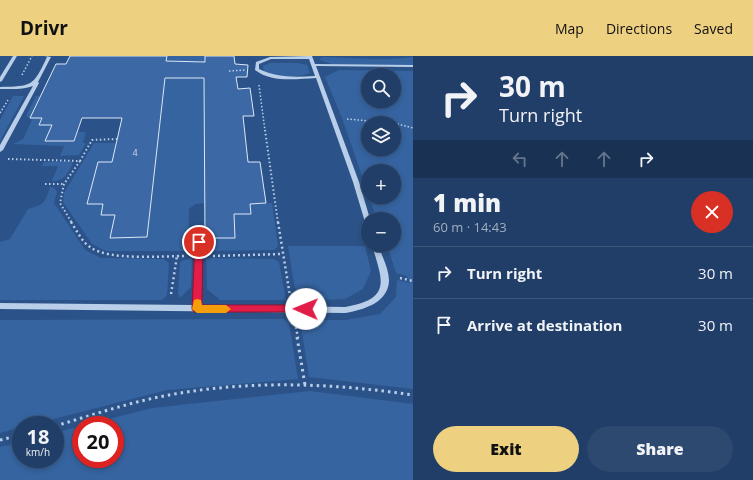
<!DOCTYPE html>
<meta charset="utf-8">
<style>
:root{--surface:#203e67;--page:#2d4970;--text:#f1f3f6;--muted:#a2aec0;--line:#3d577b;--accent:#eed081}
body{margin:0;font-family:"Open Sans",sans-serif;background:var(--page);color:var(--text);height:100vh;display:flex;flex-direction:column;font-size:15px;white-space:nowrap}
*{box-sizing:border-box;margin:0}
p{font-size:13px;color:var(--muted)}
.icon{flex:none;width:22px;height:22px;fill:none;stroke:currentColor;stroke-width:2;stroke-linecap:round;stroke-linejoin:round}
.map{position:relative;flex:1;overflow:hidden}
.sheet{display:flex;flex-direction:column;background:var(--surface);width:340px}
.sheet>*{flex:none}
.banner{background:#203e67;color:var(--text);overflow:hidden}
.controls{position:absolute;left:361px;top:12px;display:grid;gap:8px}
.controls a{display:grid;place-items:center;width:40px;height:40px;border-radius:50%;background:var(--surface);box-shadow:0 2px 6px #0003,0 0 0 1px var(--line);font-size:20px}
.speed{position:absolute;left:12px;top:360px;display:flex;gap:8px;font-size:20px;font-weight:700;text-align:center}
.speed>*{display:grid;place-content:center;width:52px;height:52px;border-radius:50%;background:var(--surface);box-shadow:0 2px 6px #0003,0 0 0 1px var(--line);line-height:1}
.speed small{font-size:10px;font-weight:400}
.speed .limit{border:6px solid #d22;background:#fff;color:#111}
.pin{position:absolute;display:grid;place-items:center;width:34px;height:34px;color:#fff;margin:-17px;border:2px solid #fff;border-radius:50%;box-shadow:0 1px 4px #0007}
.me{position:absolute;width:44px;margin:-22px;rotate:271deg;stroke-linejoin:round;filter:drop-shadow(0 0 3px #0008)}
.turn{display:flex;align-items:center;gap:14px;height:84px;padding:0 20px;font-size:18px}
.turn .icon{width:52px;height:52px;stroke-width:2.5}
.turn b{display:block;font-size:28px;line-height:34px}
.lanes{display:flex;align-items:center;height:38px;padding:0 20px;background:#0003;justify-content:center;gap:20px;direction:ltr}
.lanes .off{opacity:.35}
.round{display:grid;place-items:center;flex:none;width:42px;height:42px;border-radius:21px;background:var(--page)}
.overview{display:flex;align-items:center;justify-content:space-between;height:68px;padding:0 20px}
h1{font-size:24px;font-weight:800;line-height:30px}
.button{display:flex;gap:8px;margin-top:auto;padding:8px 20px}
.button a{flex:1;height:46px;border-radius:24px;background:var(--accent);color:#111;font-size:16px;font-weight:800;line-height:46px;text-align:center}
.button a+a{background:var(--page);color:var(--text)}
ul{padding:0;list-style:none}
li{display:flex;align-items:center;gap:12px;height:52px;padding:0 20px;border-top:1px solid var(--line)}
li div{flex:1}
li b{display:block;font-size:15px}
li em{font-style:normal}
header{display:flex;align-items:center;gap:24px;box-sizing:border-box;height:56px;padding:0 20px;background:var(--accent);color:#111}
header strong{font-size:19px}
nav{display:flex;gap:22px;margin-inline-start:auto;font-size:14px}
main{display:flex;flex:1;min-height:0}
.map>svg:first-child{display:block}
.green{fill:#3664a0;fill-rule:evenodd}
.building{fill:#3c69a5;stroke:#dce8f7}
.lines{fill:none;stroke-linecap:round;stroke-linejoin:round}
.path-far3{stroke:#b9cee8;stroke-width:1.5;stroke-dasharray:1.5 2;stroke-linecap:butt}
.path-far2{stroke:#b9cee8;stroke-width:2;stroke-dasharray:1.5 2.5;stroke-linecap:butt}
.path-far1{stroke:#b9cee8;stroke-width:2.5;stroke-dasharray:2 3;stroke-linecap:butt}
.path{stroke:#b9cee8;stroke-width:3;stroke-dasharray:2.5 4;stroke-linecap:butt}
.minor{fill:#b9cee8;fill-rule:evenodd}
.route{fill:#e11d48;stroke:#92132f}
.slow{fill:#f59e0b}
.labels{text-anchor:middle;dominant-baseline:central;stroke-width:4;stroke-linejoin:round;paint-order:stroke}
.number-label{font-size:9px;fill:#cedae8}
</style>
<header>
<strong>Drivr</strong>
<nav><a>Map</a><a>Directions</a><a>Saved</a></nav>
</header>
<main>
<div class="map">
<svg width="413" height="424" viewBox="0 0 413 424">
<rect width="100%" height="100%" fill="#2b5389"/>
<g class="green">
<polygon points="167,0 205,0 205,11 200,11 200,5 173,5 172,11 165,11"/>
<path d="M324 1C355 2 382 5 413 1V9H334L320 4V2Z"/>
<path d="M270 7H297L307 9 310 17C295 23 279 20 264 16L263 10Z"/>
<path d="M339 14 413 15V333L309 321 300 264H346L380 258 396 241 397 224 410 227 407 220 396 217 387 189H394V163H377L369 141H394V115H368V137L342 62 325 21ZM368 19H394V45H368ZM368 67H394V93H368Z"/>
<polygon points="166,16 171,22 204,22 205,147 195,148 189,153 188,195 106,195 92,188 63,146 64,137 94,87 116,87 112,106 88,148 103,148 101,159 115,159 111,182 147,181"/>
<polygon points="13,40 24,40 0,85 0,64"/>
<polygon points="36,40 40,40 30,62 42,62 39,69 52,69 46,85 74,85 78,76 86,76 83,87 86,87 79,99 60,100 64,90 13,88 23,83 32,64 26,60"/>
<path d="M70 105 73 107C67 118 65 125 52 125L58 110H42L44 106Z"/>
<path d="M50 131 54 132 57 136 54 147 85 194 101 202 164 203 169 207 167 239 162 244H0V186L10 183 28 153C44 149 45 147 50 131Z"/>
<polygon points="272,147 278,190 274,194 205,195 205,182 235,182 234,158 251,158 250,148"/>
<polygon points="288,190 365,190 371,215 363,233 345,243 297,245"/>
<polygon points="192,202 191,231 180,242 178,238 180,206 184,204"/>
<polygon points="206,202 274,203 279,206 286,244 220,244 207,233"/>
<polygon points="284,263 289,267 298,323 167,334 30,369 21,369 21,371 0,377 0,264"/>
<polygon points="310,335 413,348 413,424 0,424 0,391 21,386 21,403 55,403 55,377 81,370 81,403 115,403 115,369 86,369 152,352"/>
</g>
<polygon class="building" points="70,0 167,0 166,5 205,6 205,0 234,0 235,8 248,9 247,21 236,21 238,33 250,32 254,60 243,60 248,106 260,106 266,147 250,148 251,158 234,158 235,182 205,182 204,22 165,22 147,181 110,182 115,159 101,159 103,148 87,148 98,106 112,106 122,62 82,62 74,85 45,85 52,69 39,69 42,62 30,62 56,8 66,8"/>
<g class="lines">
<g class="path-far3">
<polyline points="229,15 246,14"/>
<polyline points="22,19 32,0"/>
<polyline points="259,29 265,75"/>
<polyline points="0,57 8,44"/>
<polyline points="347,63 393,67"/>
<polyline points="394,67 413,72"/>
</g>
<g class="path-far2">
<polyline points="265,74 278,167"/>
<polyline points="8,103 80,105 64,128 60,147 72,167"/>
<polyline points="80,105 92,84 117,83"/>
<polyline points="45,128 64,128"/>
</g>
<g class="path-far1">
<path d="M71 166C77 175 82 186 90 191 109 205 162 200 186 200"/>
<polyline points="278,166 290,240"/>
<polyline points="213,200 282,198"/>
<polyline points="400,222 413,225"/>
<polyline points="171,238 177,200"/>
<polyline points="295,266 298,282"/>
</g>
<g class="path">
<polyline points="297,281 305,329"/>
<path d="M55 370C93 359 130 346 169 339 250 324 332 327 413 339"/>
<polyline points="0,384 21,379"/>
</g>
<g class="minor">
<polygon points="13,0 17,0 2,25 0,26 0,21"/>
<path d="M45 0 51 1 38 26 39 27 3 94 0 96V89L33 30C23 34 11 33 0 33V31C32 30 33 31 47 1Z"/>
<path d="M308 0H312L315 8 413 9V11L316 10 359 126 370 163H368V168L365 166 353 126 316 22C296 23 272 27 255 14L256 6 270 1ZM271 3H309L315 20C295 21 277 22 259 13V8Z"/>
<path d="M199 183 202 186 201 249 345 251C393 243 382 224 372 189H378C382 200 389 213 389 225 388 247 363 254 345 257L0 253V247L193 249 196 186Z"/>
</g>
</g>
<polygon class="route" points="199,183 203,186 202,249 306,249 309,250 311,253 309,256 194,256 192,253 195,186"/>
<polygon class="slow" points="197,243 201,244 202,249 226,249 231,253 226,257 197,257 192,253 194,244"/>
<g class="labels">
<g class="number-label">
<text x="135" y="96">4</text>
</g>
</g>
</svg>
<div class="controls">
<a><svg class="icon" aria-label="search" viewBox="0 0 24 24"><circle cx="10" cy="10" r="6"/><path d="M15 15l6 6"/></svg></a>
<a><svg class="icon" aria-label="layers" viewBox="0 0 24 24"><path d="M12 4l9 5-9 5-9-5zM3 14l9 5 9-5"/></svg></a>
<a>+</a>
<a>−</a>
</div>
<div class="speed"><div>18<small>km/h</small></div><div class="limit">20</div></div>
<div class="pin" style="left:199px;top:186px;background:#d93025"><svg class="icon" aria-label="arrive" viewBox="0 0 24 24"><path d="M6 21V4h12l-3 4 3 4H6"/></svg></div>
<svg class="me" style="left:306px;top:253px" viewBox="-20 -20 40 40"><circle r="19" fill="#fff"/><path d="M0-13L10 11 0 6-10 11z" fill="#e11d48"/></svg>
</div>
<section class="sheet">
<div class="banner">
<div class="turn"><svg class="icon" aria-label="right" viewBox="0 0 24 24"><path d="M7 20v-9h11M14 6l5 5-5 5"/></svg><div><b>30 m</b>Turn right</div></div>
<div class="lanes"><svg class="icon off" aria-label="left" viewBox="0 0 24 24"><path d="M17 20v-9H6M10 6l-5 5 5 5"/></svg><svg class="icon off" aria-label="ahead" viewBox="0 0 24 24"><path d="M12 20V5M6 11l6-6 6 6"/></svg><svg class="icon off" aria-label="ahead" viewBox="0 0 24 24"><path d="M12 20V5M6 11l6-6 6 6"/></svg><svg class="icon" aria-label="right" viewBox="0 0 24 24"><path d="M7 20v-9h11M14 6l5 5-5 5"/></svg></div>
</div>
<div class="overview"><div><h1>1 min</h1><p>60 m · 14:43</p></div><a class="round" style="background:#d93025;color:#fff"><svg class="icon" aria-label="close" viewBox="0 0 24 24"><path d="M6 6l12 12M18 6L6 18"/></svg></a></div>
<ul>
<li><svg class="icon" aria-label="right" viewBox="0 0 24 24"><path d="M7 20v-9h11M14 6l5 5-5 5"/></svg><div><b>Turn right</b></div><em>30 m</em></li>
<li><svg class="icon" aria-label="arrive" viewBox="0 0 24 24"><path d="M6 21V4h12l-3 4 3 4H6"/></svg><div><b>Arrive at destination</b></div><em>30 m</em></li>
</ul>
<div class="button"><a>Exit</a><a>Share</a></div>
</section>
</main>
